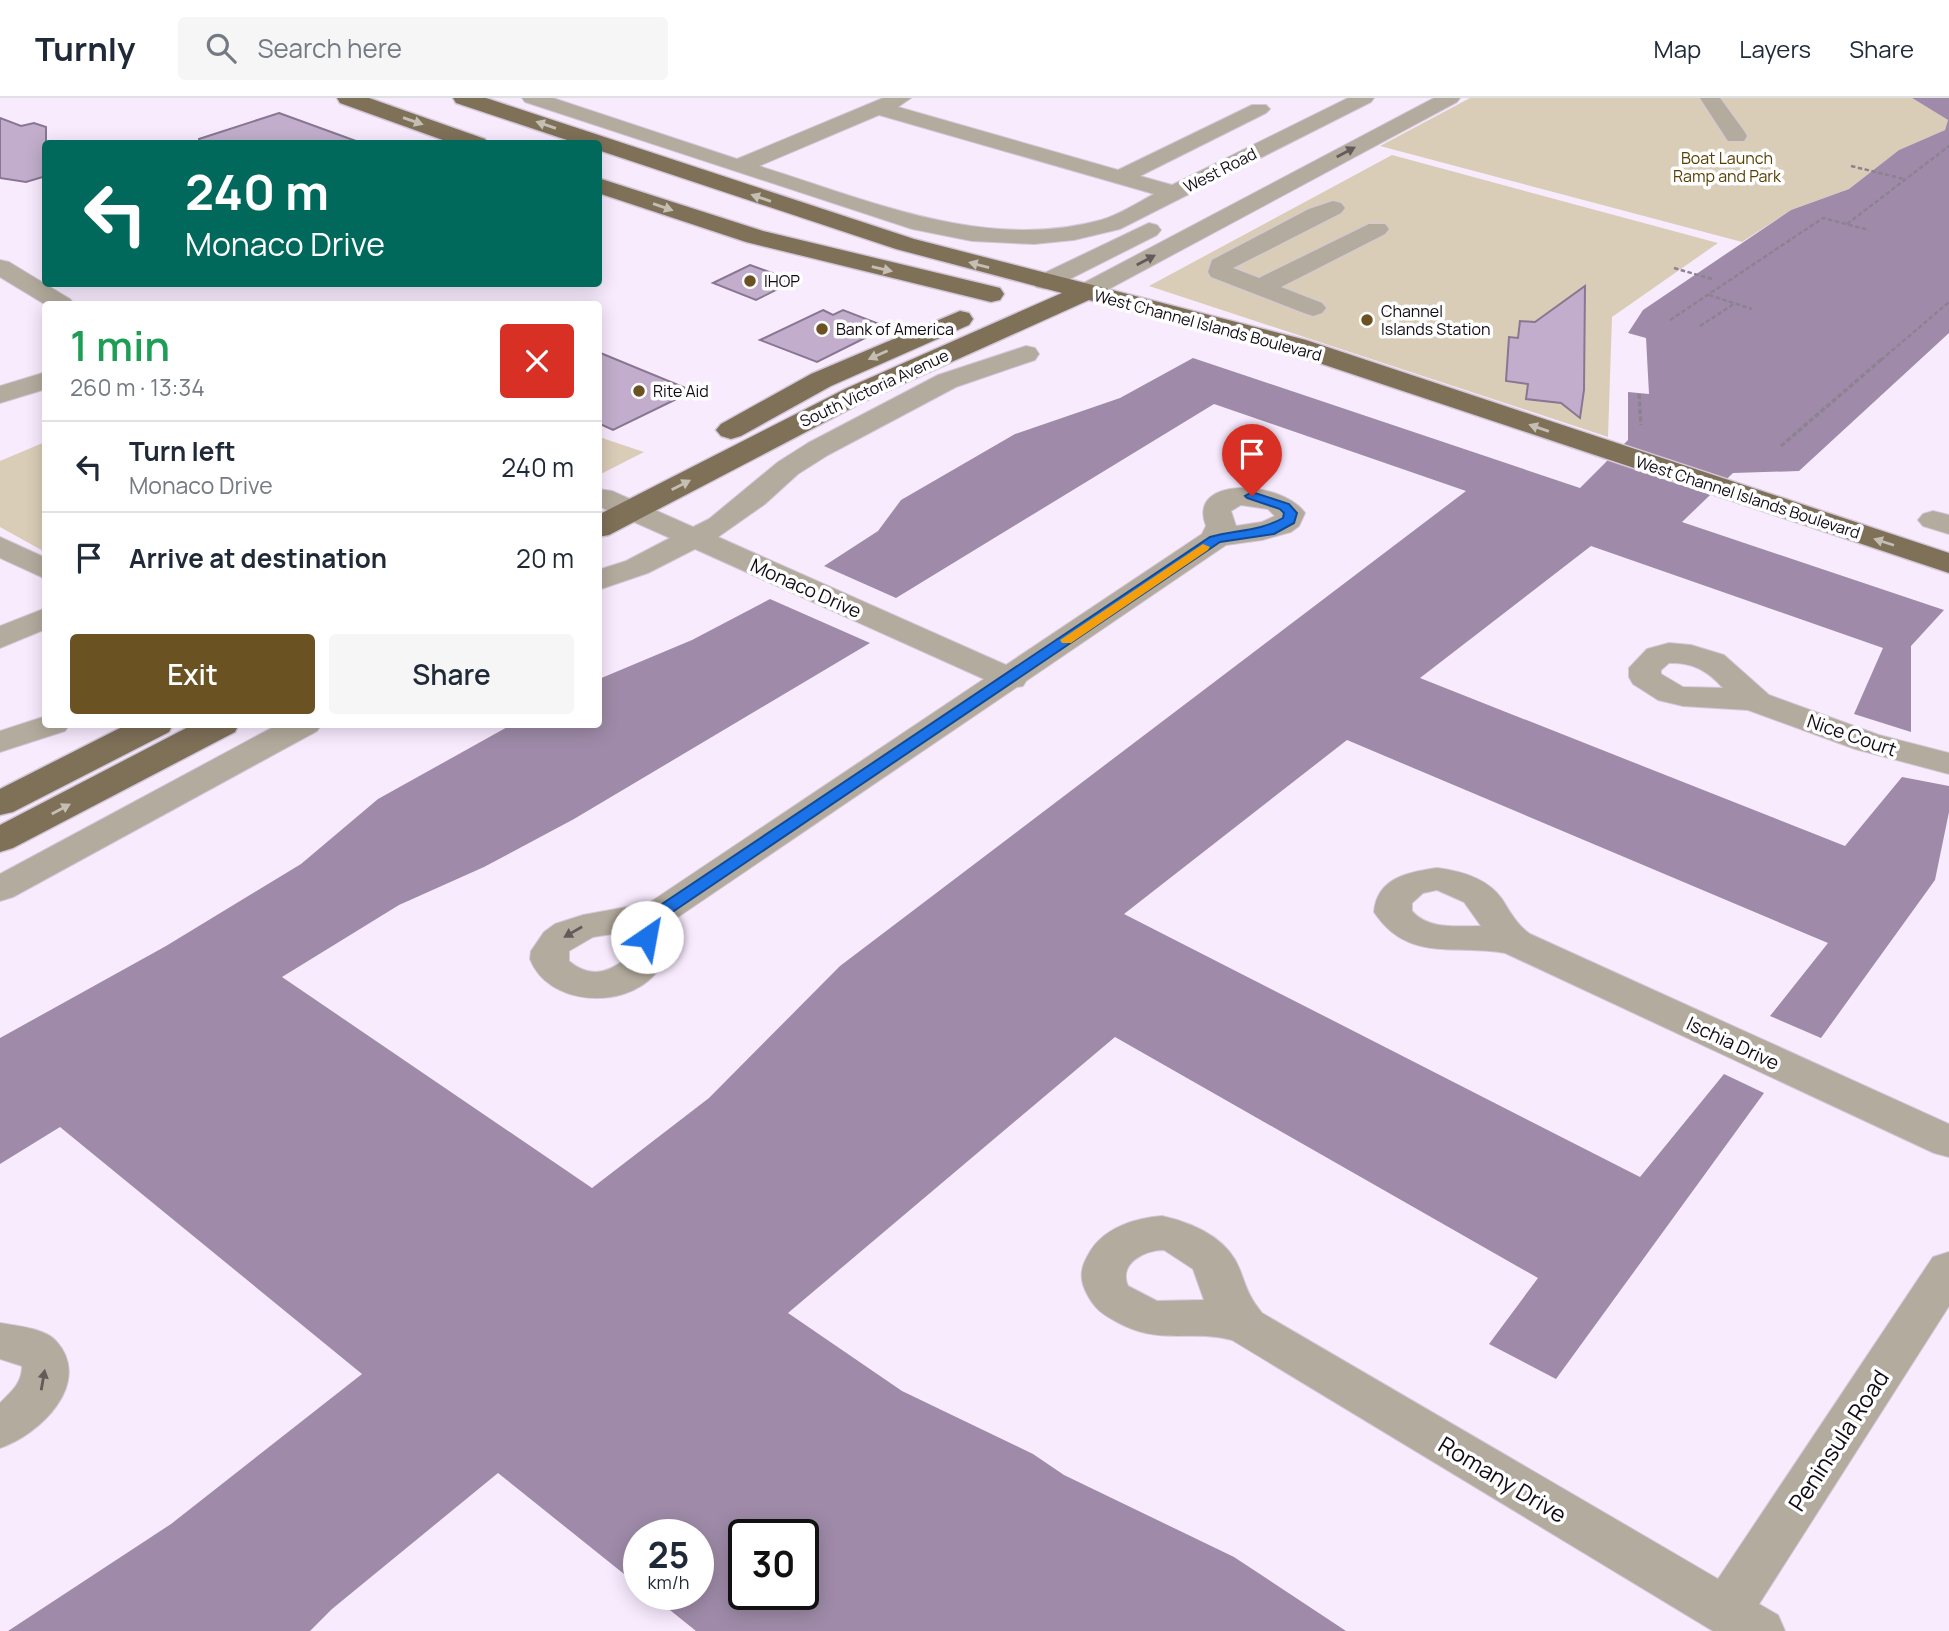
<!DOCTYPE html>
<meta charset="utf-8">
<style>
:root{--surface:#fff;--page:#f6f6f7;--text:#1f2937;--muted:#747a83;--line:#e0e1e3;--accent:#6b5223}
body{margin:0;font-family:Manrope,sans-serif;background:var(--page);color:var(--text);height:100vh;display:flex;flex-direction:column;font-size:26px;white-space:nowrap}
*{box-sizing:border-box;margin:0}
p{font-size:23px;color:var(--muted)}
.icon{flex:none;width:38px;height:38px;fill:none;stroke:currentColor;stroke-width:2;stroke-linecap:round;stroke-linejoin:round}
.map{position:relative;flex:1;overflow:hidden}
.sheet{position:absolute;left:42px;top:203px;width:560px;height:427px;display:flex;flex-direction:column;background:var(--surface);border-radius:7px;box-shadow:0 4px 18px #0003}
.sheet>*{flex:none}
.guide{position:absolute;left:42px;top:42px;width:560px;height:147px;border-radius:7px;box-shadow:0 4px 18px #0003;background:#00695c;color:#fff;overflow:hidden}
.speed{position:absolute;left:623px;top:1421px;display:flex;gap:14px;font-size:35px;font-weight:700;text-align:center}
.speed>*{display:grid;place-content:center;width:91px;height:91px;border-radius:50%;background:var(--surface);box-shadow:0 4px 18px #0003;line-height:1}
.speed small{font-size:18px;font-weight:400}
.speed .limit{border:4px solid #111;border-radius:10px;background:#fff;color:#111}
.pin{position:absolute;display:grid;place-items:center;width:60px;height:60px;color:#fff;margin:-72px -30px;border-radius:50% 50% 50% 0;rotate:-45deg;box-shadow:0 0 7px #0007}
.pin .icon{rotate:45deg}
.me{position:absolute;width:77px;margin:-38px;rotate:33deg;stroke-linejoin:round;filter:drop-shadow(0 0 5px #0008)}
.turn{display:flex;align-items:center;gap:24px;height:147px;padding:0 28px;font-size:32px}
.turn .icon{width:91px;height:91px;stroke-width:2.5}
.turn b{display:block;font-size:49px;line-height:60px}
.round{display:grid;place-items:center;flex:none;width:74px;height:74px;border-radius:7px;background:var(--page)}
.summary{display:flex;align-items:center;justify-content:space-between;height:119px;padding:0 28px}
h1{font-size:42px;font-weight:600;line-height:52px;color:#1e9e55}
.primary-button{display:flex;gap:14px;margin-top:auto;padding:14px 28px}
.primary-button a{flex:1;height:80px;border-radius:7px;background:var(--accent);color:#fff;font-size:28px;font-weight:600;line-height:80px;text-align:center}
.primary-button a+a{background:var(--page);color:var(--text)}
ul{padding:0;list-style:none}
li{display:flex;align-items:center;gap:21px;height:91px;padding:0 28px;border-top:2px solid var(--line)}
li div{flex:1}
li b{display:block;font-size:26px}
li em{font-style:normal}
header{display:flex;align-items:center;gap:42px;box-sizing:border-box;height:98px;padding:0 35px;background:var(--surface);border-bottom:2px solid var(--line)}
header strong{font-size:33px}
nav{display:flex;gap:38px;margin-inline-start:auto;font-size:24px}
.search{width:490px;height:63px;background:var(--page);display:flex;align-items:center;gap:18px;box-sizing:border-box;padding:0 24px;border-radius:7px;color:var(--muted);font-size:26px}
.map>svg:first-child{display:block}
.green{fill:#dacdb7}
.water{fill:#9f8ba9;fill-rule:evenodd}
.building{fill:#c2aecc;stroke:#897692;stroke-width:2}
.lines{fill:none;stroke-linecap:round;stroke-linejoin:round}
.minor-casing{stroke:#d3c7d9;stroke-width:2}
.major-casing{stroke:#d3c7d9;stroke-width:3}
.path-far1{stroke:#8c8291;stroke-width:2.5;stroke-dasharray:4.5 2.5;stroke-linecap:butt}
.path{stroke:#8c8291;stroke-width:3.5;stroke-dasharray:5 2.5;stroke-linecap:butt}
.minor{fill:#b3ab9d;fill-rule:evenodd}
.major{fill:#7f7058;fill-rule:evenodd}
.oneway{fill:#c5beb3}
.oneway2{fill:#625b59}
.route{fill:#1a73e8;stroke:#114b97;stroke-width:2}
.slow{fill:#f59e0b}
.poi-dot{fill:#6b5223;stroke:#fefefe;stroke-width:2.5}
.labels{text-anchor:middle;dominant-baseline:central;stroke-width:7;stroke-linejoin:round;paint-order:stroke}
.far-park-label{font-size:16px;fill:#593f03;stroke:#fefefe}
.far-street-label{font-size:16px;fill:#120b15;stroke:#fefefe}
.far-poi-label{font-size:16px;fill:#120b15;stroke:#fefefe;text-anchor:start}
.street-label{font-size:19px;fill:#120b15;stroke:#fefefe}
.near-street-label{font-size:23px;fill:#120b15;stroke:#fefefe}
</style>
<header>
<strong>Turnly</strong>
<div class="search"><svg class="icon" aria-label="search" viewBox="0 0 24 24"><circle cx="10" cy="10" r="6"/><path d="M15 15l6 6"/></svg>Search here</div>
<nav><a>Map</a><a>Layers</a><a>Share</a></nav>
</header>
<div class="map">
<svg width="1949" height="1533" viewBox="0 0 1949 1533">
<rect width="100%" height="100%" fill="#f8ebfe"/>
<g class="green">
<polygon points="1470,0 1912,0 1948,22 1945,32 1899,52 1849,91 1791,112 1742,144 1380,48"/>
<polygon points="1392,57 1718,145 1612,219 1608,339 1149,188"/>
<polygon points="599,338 605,341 644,354 599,377"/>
<polygon points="45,344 45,454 0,429 0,363"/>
</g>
<path class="water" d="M1912 0H1949V235L1799 373 1733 375 1682 424 1944 512 1911 548V634L1854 616 1883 550 1591 448 1420 580 1845 748 1902 679 1949 688V714L1935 782 1821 940 1770 918 1828 845 1347 642 1124 816 1640 1079 1724 976 1764 995 1556 1281 1489 1246 1538 1180 1115 939 788 1215 902 1293 1033 1356 1064 1377 1234 1459 1346 1533H696L650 1496H698V1437H639V1488L498 1375 332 1511 310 1533H8L171 1426 362 1276 60 1029 0 1066V940L166 848 301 766 378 701 511 627 598 626 599 581 692 542 770 501 870 545 574 721 484 769 399 807 282 879 592 1090 709 1000 840 868 1466 393 1214 306 896 500 824 468 878 433 901 402 1015 336 1120 300 1193 260 1580 390 1628 342V294L1649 296 1646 240 1628 235 1643 212 1791 112 1849 91 1899 52 1945 32 1948 22ZM744 1437H803V1496H744Z"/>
<g class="building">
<polygon points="279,15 356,43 356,46 200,46 199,41"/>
<polygon points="0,20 21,28 34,25 46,29 46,78 26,84 0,80"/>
<polygon points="750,167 794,183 756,202 713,185"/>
<polygon points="1585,188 1584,292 1580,320 1561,305 1526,301 1528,286 1506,283 1509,239 1518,240 1520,223 1535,224"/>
<polygon points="823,212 833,217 843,212 887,229 817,264 760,242"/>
<polygon points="598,254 693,293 613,332 598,325"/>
</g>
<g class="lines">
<defs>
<g id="minor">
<path d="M522 0H553L737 61 883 0H911L898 9 1118 72 1252 7H1266L1270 11 1266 15 1140 78 1172 87 1348 0H1374L1371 4 1120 131 1074 142 1034 146 972 143 912 131 525 4ZM879 17 1154 96C1137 105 1119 117 1101 122 985 154 868 102 759 68Z"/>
<polygon points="1434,0 1460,0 1457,4 1094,199 1085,201 1076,199 1073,194 1076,189"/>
<polygon points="1700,0 1720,0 1744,33 1747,38 1744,43 1728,43"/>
<polygon points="1333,103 1341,105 1345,110 1341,115 1233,170 1259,180 1369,126 1385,126 1389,131 1385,136 1281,189 1322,205 1326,210 1322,215 1313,218 1304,215 1211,179 1208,174 1212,162 1309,111"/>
<polygon points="1149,125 1157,127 1161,132 1157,137 1054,189 1045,191 1036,189 1033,184 1036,179"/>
<polygon points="0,162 9,164 70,201 74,206 46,207 0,179"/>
<path d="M1026 248 1035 250 1039 256 1035 262 956 289 828 357 798 376 765 406 718 439 1006 567 1202 436 1206 428C1186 377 1282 382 1305 415L1299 428 1291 434 1262 442 1226 447 1026 583 1023 588 1017 589 675 821C662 837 669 860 655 876 624 912 548 908 530 861L531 853 544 834 555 826 583 817 649 805 984 581 695 451 648 475 598 492V472L626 463 670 440 598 408V391L612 393 693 429 709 421 778 364 808 345 938 277ZM1241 407 1268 411 1275 418 1262 424 1236 428 1231 413ZM631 833 626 860C608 876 589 880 569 863V853L593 839Z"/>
<polygon points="46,274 46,291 0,305 0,288"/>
<polygon points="1933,413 1949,417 1949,436 1923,428 1918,422 1923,416"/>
<polygon points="0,439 46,460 46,481 0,460"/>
<polygon points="46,510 46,531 0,550 0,528"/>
<path d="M1669 545 1691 547 1724 557 1769 597 1879 637 1949 655V676L1855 651 1748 612 1683 608 1658 602 1633 586 1629 579V570L1647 551ZM1669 565C1693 564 1708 573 1723 590L1683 589 1661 576V572Z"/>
<polygon points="46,618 46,626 70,626 65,633 0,654 0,633"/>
<polygon points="279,626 322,626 317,633 13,799 0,803 0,776"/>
<path d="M1437 770C1461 773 1487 780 1502 801 1510 814 1517 827 1530 836L1949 1026V1059L1934 1055 1505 855C1454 846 1408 865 1374 814 1377 780 1408 774 1437 770ZM1437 792 1464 804 1481 828C1458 828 1428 832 1412 813V805L1423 795Z"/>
<path d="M1162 1118C1193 1125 1228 1140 1240 1172 1247 1191 1249 1199 1262 1215L1718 1481 1933 1159 1949 1154V1208L1759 1506 1778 1517 1785 1533H1713L1232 1242C1189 1231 1161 1248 1117 1224 1102 1216 1095 1211 1087 1196 1078 1179 1081 1168 1091 1152 1106 1129 1136 1120 1162 1118ZM1164 1152 1193 1171 1204 1202 1157 1203 1128 1188C1118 1165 1145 1152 1164 1152Z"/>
<path d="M0 1225C17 1228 44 1230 56 1243 94 1285 39 1337 0 1350V1305C12 1293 22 1285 22 1268L0 1261Z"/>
</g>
<g id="major">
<polygon points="337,0 369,0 485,41 488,46 454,46 340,5"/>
<polygon points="453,0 486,0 914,141 1306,242 1949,455 1949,475 1286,254 1089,202 867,302 609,437 598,439 598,417 847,290 1062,195 896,151 598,52 598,46 579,46 456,5"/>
<polygon points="598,80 763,133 1000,190 1004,196 1000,202 991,204 746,144 598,95"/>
<polygon points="960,213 969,215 973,221 969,227 831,288 741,338 731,341 721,338 716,332 721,326 811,276"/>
<polygon points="128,626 173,626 169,634 13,714 0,717 0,691"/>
<polygon points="194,626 239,626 235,634 13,750 0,754 0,727"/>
</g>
</defs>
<use href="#minor" class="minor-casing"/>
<use href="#major" class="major-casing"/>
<g class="path-far1">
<polyline points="1851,68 1904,81"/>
<polyline points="1847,126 1949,48"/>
<polyline points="1674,170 1712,181"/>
<polyline points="1709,197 1752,211"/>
<polyline points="1670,222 1823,120 1869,132"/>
<polyline points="1700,228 1734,206"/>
<polyline points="1881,262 1949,204"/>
</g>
<g class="path">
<polyline points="1639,296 1641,327"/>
<polyline points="1781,348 1883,260"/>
</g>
<use href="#minor" class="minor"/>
<use href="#major" class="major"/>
</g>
<defs><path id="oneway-solid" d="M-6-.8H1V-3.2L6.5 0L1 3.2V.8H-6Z" transform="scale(1.75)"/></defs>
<g class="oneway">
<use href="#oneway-solid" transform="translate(413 23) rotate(19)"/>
<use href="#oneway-solid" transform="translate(546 27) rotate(-161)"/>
<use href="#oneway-solid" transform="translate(761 100) rotate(-161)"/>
<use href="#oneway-solid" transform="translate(663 109) rotate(19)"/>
<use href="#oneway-solid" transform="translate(979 167) rotate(-165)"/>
<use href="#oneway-solid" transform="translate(882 171) rotate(13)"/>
<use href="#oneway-solid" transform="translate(878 257) rotate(156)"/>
<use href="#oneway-solid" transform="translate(1539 330) rotate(-161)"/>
<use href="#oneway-solid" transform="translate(681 387) rotate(-27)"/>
<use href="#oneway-solid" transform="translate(1884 444) rotate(-162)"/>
<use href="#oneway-solid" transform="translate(61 711) rotate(-28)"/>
</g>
<g class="oneway2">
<use href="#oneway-solid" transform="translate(1346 54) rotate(-28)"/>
<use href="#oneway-solid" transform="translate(1146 162) rotate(-28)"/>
<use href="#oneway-solid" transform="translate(573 834) rotate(150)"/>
<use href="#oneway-solid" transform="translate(43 1282) rotate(-80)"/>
</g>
<path class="route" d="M1252 394 1289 406 1297 415 1294 425 1274 436 1220 444 668 817 659 827 652 843H641L638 839 643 825 656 810 1210 439C1235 432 1261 433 1283 420L1284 415 1280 411 1247 400 1245 398Z"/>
<polygon class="slow" points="1203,446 1210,449 1208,452 1071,545 1062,545 1060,542"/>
<g class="poi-dot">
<circle cx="750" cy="183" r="7"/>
<circle cx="1367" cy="222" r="7"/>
<circle cx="822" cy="231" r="7"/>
<circle cx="639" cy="293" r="7"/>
</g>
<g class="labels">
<g class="far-park-label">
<text x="1727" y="60">Boat Launch<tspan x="1727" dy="18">Ramp and Park</tspan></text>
</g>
<g class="far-street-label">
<text transform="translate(1220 72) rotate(-27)">West Road</text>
<text transform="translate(1208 227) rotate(15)">West Channel Islands Boulevard</text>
<text transform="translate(874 290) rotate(-25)">South Victoria Avenue</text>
<text transform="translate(1748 399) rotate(18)">West Channel Islands Boulevard</text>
</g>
<g class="far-poi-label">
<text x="764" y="183">IHOP</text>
<text x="1381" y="213">Channel<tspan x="1381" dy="18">Islands Station</tspan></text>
<text x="836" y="231">Bank of America</text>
<text x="653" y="293">Rite Aid</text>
</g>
<g class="street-label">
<text transform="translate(806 490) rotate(24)">Monaco Drive</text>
<text transform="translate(1852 637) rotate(19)">Nice Court</text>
<text transform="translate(1733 945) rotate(25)">Ischia Drive</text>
</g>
<g class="near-street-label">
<text transform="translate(1838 1342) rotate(-57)">Peninsula Road</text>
<text transform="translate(1503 1381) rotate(31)">Romany Drive</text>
</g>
</g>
</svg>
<div class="speed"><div>25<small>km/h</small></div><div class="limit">30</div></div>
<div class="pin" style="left:1252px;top:398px;background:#d93025"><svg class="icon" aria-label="arrive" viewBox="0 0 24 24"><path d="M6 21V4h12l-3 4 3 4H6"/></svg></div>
<svg class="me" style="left:647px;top:839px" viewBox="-20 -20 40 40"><circle r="19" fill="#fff"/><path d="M0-13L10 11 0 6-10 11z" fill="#1a73e8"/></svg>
<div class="guide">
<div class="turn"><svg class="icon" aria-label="left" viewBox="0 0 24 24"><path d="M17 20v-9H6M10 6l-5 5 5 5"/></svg><div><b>240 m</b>Monaco Drive</div></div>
</div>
<section class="sheet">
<div class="summary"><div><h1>1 min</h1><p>260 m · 13:34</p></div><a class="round" style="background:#d93025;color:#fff"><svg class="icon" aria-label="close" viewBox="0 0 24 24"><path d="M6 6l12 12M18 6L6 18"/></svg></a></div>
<ul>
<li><svg class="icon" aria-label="left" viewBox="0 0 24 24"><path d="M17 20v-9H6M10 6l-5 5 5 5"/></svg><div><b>Turn left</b><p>Monaco Drive</p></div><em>240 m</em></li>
<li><svg class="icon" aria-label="arrive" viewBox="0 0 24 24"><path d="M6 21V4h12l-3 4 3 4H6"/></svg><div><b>Arrive at destination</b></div><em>20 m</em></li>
</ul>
<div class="primary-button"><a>Exit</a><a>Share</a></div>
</section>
</div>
